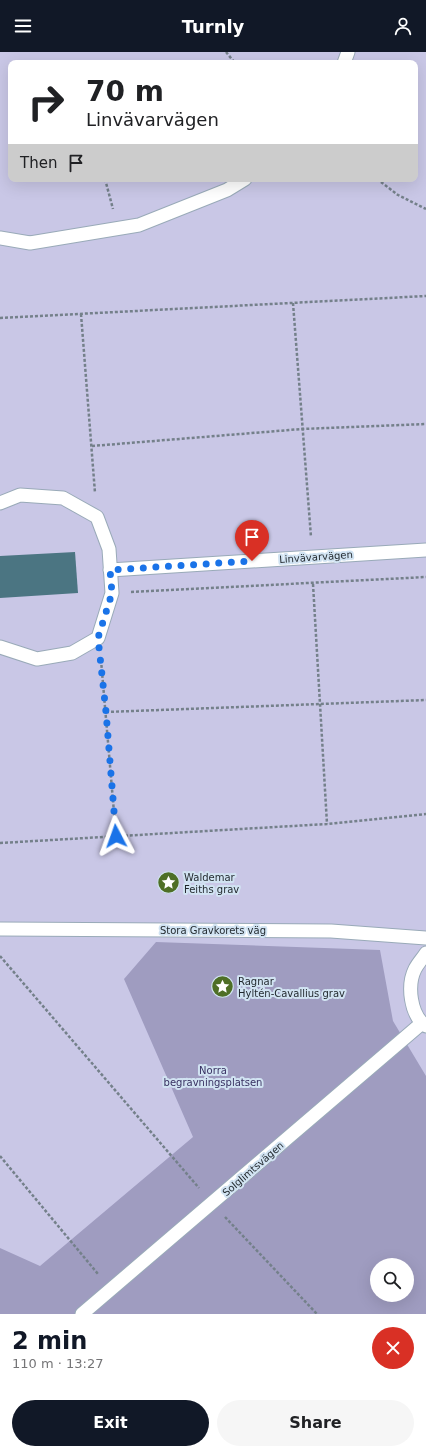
<!DOCTYPE html>
<meta charset="utf-8">
<style>
:root{--surface:#fff;--page:#f6f6f6;--text:#202124;--muted:#757577;--accent:#111827}
body{margin:0;font-family:"DejaVu Sans",sans-serif;background:var(--page);color:var(--text);height:100vh;display:flex;flex-direction:column;font-size:15px;white-space:nowrap}
*{box-sizing:border-box;margin:0}
p{font-size:13px;color:var(--muted)}
.icon{flex:none;width:22px;height:22px;fill:none;stroke:currentColor;stroke-width:2;stroke-linecap:round;stroke-linejoin:round}
.map{position:relative;height:1262px;overflow:hidden}
.side{display:flex;flex-direction:column;background:var(--surface);flex:1}
.side>*{flex:none}
.top-card{position:absolute;left:8px;top:8px;width:410px;height:122px;border-radius:8px;box-shadow:0 4px 16px #0002;background:#fff;color:var(--text);overflow:hidden}
.fabs{position:absolute;left:370px;top:1206px;display:grid;gap:8px}
.fabs a{display:grid;place-items:center;width:44px;height:44px;border-radius:50%;background:var(--surface);box-shadow:0 4px 16px #0002;font-size:20px}
.pin{position:absolute;display:grid;place-items:center;width:34px;height:34px;color:#fff;margin:-41px -17px;border-radius:50% 50% 50% 0;rotate:-45deg;box-shadow:0 0 4px #0007}
.pin .icon{rotate:45deg}
.me{position:absolute;width:44px;margin:-22px;rotate:356deg;stroke-linejoin:round;filter:drop-shadow(0 0 3px #0008)}
.turn{display:flex;align-items:center;gap:14px;height:84px;padding:0 12px;font-size:18px}
.turn .icon{width:52px;height:52px;stroke-width:2.5}
.turn b{display:block;font-size:28px;line-height:34px}
.then{display:flex;align-items:center;height:38px;padding:0 12px;background:#0003;gap:8px;font-size:15px}
.round{display:grid;place-items:center;flex:none;width:42px;height:42px;border-radius:21px;background:var(--page)}
.head{display:flex;align-items:center;justify-content:space-between;height:68px;padding:0 12px}
h1{font-size:24px;font-weight:600;line-height:30px;color:var(--accent)}
.button{display:flex;gap:8px;margin-top:auto;padding:8px 12px}
.button a{flex:1;height:46px;border-radius:24px;background:var(--accent);color:#fff;font-size:16px;font-weight:600;line-height:46px;text-align:center}
.button a+a{background:var(--page);color:var(--text)}
header{display:flex;justify-content:space-between;align-items:center;height:52px;padding:0 12px;background:var(--accent);color:#fff;font-size:18px;font-weight:600}
.map>svg:first-child{display:block}
.green{fill:#c9c7e6;fill-rule:evenodd}
.forest{fill:#9f9cc0;fill-rule:evenodd}
.building{fill:#4b7582}
.lines{fill:none;stroke-linecap:round;stroke-linejoin:round}
.service-casing{stroke:#99aab8;stroke-width:15}
.path{stroke:#74808a;stroke-width:2.5;stroke-dasharray:3 2;stroke-linecap:butt}
.service{stroke:#fff;stroke-width:13}
.route{stroke:#1a73e8;stroke-width:7;stroke-dasharray:0 12.6}
.labels{text-anchor:middle;dominant-baseline:central;stroke-width:4;stroke-linejoin:round;paint-order:stroke}
.street-label{font-size:10px;fill:#1f262b;stroke:#d1e3f2}
.poi-label{font-size:10px;fill:#1f262b;stroke:#d1e3f2;text-anchor:start}
.park-label{font-size:10px;fill:#383161;stroke:#d1e3f2}
</style>
<header><svg class="icon" aria-label="menu" viewBox="0 0 24 24"><path d="M4 6h16M4 12h16M4 18h16"/></svg>Turnly<svg class="icon" aria-label="person" viewBox="0 0 24 24"><circle cx="12" cy="8" r="4"/><path d="M4 21q1-7 8-7t8 7"/></svg></header>
<div class="map">
<svg width="426" height="1262" viewBox="0 0 426 1262">
<rect width="100%" height="100%" fill="#d1e3f2"/>
<path class="green" d="M0 0H426V1262H0ZM11 11H415V127H11ZM377 1213H407V1243H377Z"/>
<path class="forest" d="M156 890 380 898 393 969 426 1024V1262H0V1196L40 1214 193 1085 124 927ZM377 1213H407V1243H377Z"/>
<polygon class="building" points="75,500 78,541 0,546 0,504"/>
<g class="lines">
<defs>
<g id="service">
<polyline points="344,11 348,0"/>
<polyline points="0,186 30,191 139,173 227,138 245,127"/>
<polyline points="0,451 20,443 63,446 97,465 109,497 112,541 98,586 72,601 37,607 0,595"/>
<polyline points="110,518 426,498"/>
<polyline points="0,877 331,879 426,886"/>
<path d="M426 901C423 906 418 911 415 917 407 933 410 963 426 974"/>
<polyline points="82,1262 422,971"/>
</g>
</defs>
<use href="#service" class="service-casing"/>
<g class="path">
<polyline points="226,0 235,11"/>
<polyline points="105,127 113,157"/>
<polyline points="377,127 398,143 426,157"/>
<polyline points="293,251 311,485"/>
<polyline points="81,262 95,441"/>
<polyline points="0,266 426,244"/>
<polyline points="92,394 302,377 426,372"/>
<polyline points="313,532 327,772"/>
<polyline points="131,540 426,525"/>
<polyline points="101,608 116,784"/>
<polyline points="106,660 426,648"/>
<polyline points="0,791 327,772 426,762"/>
<polyline points="0,904 199,1136"/>
<polyline points="0,1104 98,1222"/>
<polyline points="225,1165 317,1262"/>
</g>
<use href="#service" class="service"/>
</g>
<g class="lines">
<polyline class="route" points="116,784 106,660 98,586 112,541 110,518 252,509"/>
</g>
<defs>
<symbol id="sight-disc" viewBox="-11 -11 22 22"><circle r="9.5" fill="#4e6f26" stroke="#d1e3f2"/><path d="M0-6L1.8-2.2L6-1.7L2.9 1.2L3.7 5.4L0 3.3L-3.7 5.4L-2.9 1.2L-6-1.7L-1.8-2.2Z" fill="#fff"/></symbol>
</defs>
<g fill-rule="evenodd">
<use href="#sight-disc" x="156" y="818" width="25" height="25"/>
<use href="#sight-disc" x="210" y="922" width="25" height="25"/>
</g>
<g class="labels">
<g class="street-label">
<text transform="translate(316 505) rotate(-4)">Linvävarvägen</text>
<text x="213" y="878">Stora Gravkorets väg</text>
<text transform="translate(253 1117) rotate(-41)">Solglimtsvägen</text>
</g>
<g class="poi-label">
<text x="184" y="825">Waldemar<tspan x="184" dy="12">Feiths grav</tspan></text>
<text x="238" y="929">Ragnar<tspan x="238" dy="12">Hyltén-Cavallius grav</tspan></text>
</g>
<g class="park-label">
<text x="213" y="1018">Norra<tspan x="213" dy="12">begravningsplatsen</tspan></text>
</g>
</g>
</svg>
<div class="fabs">
<a><svg class="icon" aria-label="search" viewBox="0 0 24 24"><circle cx="10" cy="10" r="6"/><path d="M15 15l6 6"/></svg></a>
</div>
<div class="pin" style="left:252px;top:509px;background:#d93025"><svg class="icon" aria-label="arrive" viewBox="0 0 24 24"><path d="M6 21V4h12l-3 4 3 4H6"/></svg></div>
<svg class="me" style="left:116px;top:784px" viewBox="-20 -20 40 40"><path d="M0-17L14 15 0 8-14 15z" fill="#1a73e8" stroke="#fff" stroke-width="4"/></svg>
<div class="top-card">
<div class="turn"><svg class="icon" aria-label="right" viewBox="0 0 24 24"><path d="M7 20v-9h11M14 6l5 5-5 5"/></svg><div><b>70 m</b>Linvävarvägen</div></div>
<div class="then">Then<svg class="icon" aria-label="arrive" viewBox="0 0 24 24"><path d="M6 21V4h12l-3 4 3 4H6"/></svg></div>
</div>
</div>
<section class="side">
<div class="head"><div><h1>2 min</h1><p>110 m · 13:27</p></div><a class="round" style="background:#d93025;color:#fff"><svg class="icon" aria-label="close" viewBox="0 0 24 24"><path d="M6 6l12 12M18 6L6 18"/></svg></a></div>
<div class="button"><a>Exit</a><a>Share</a></div>
</section>
